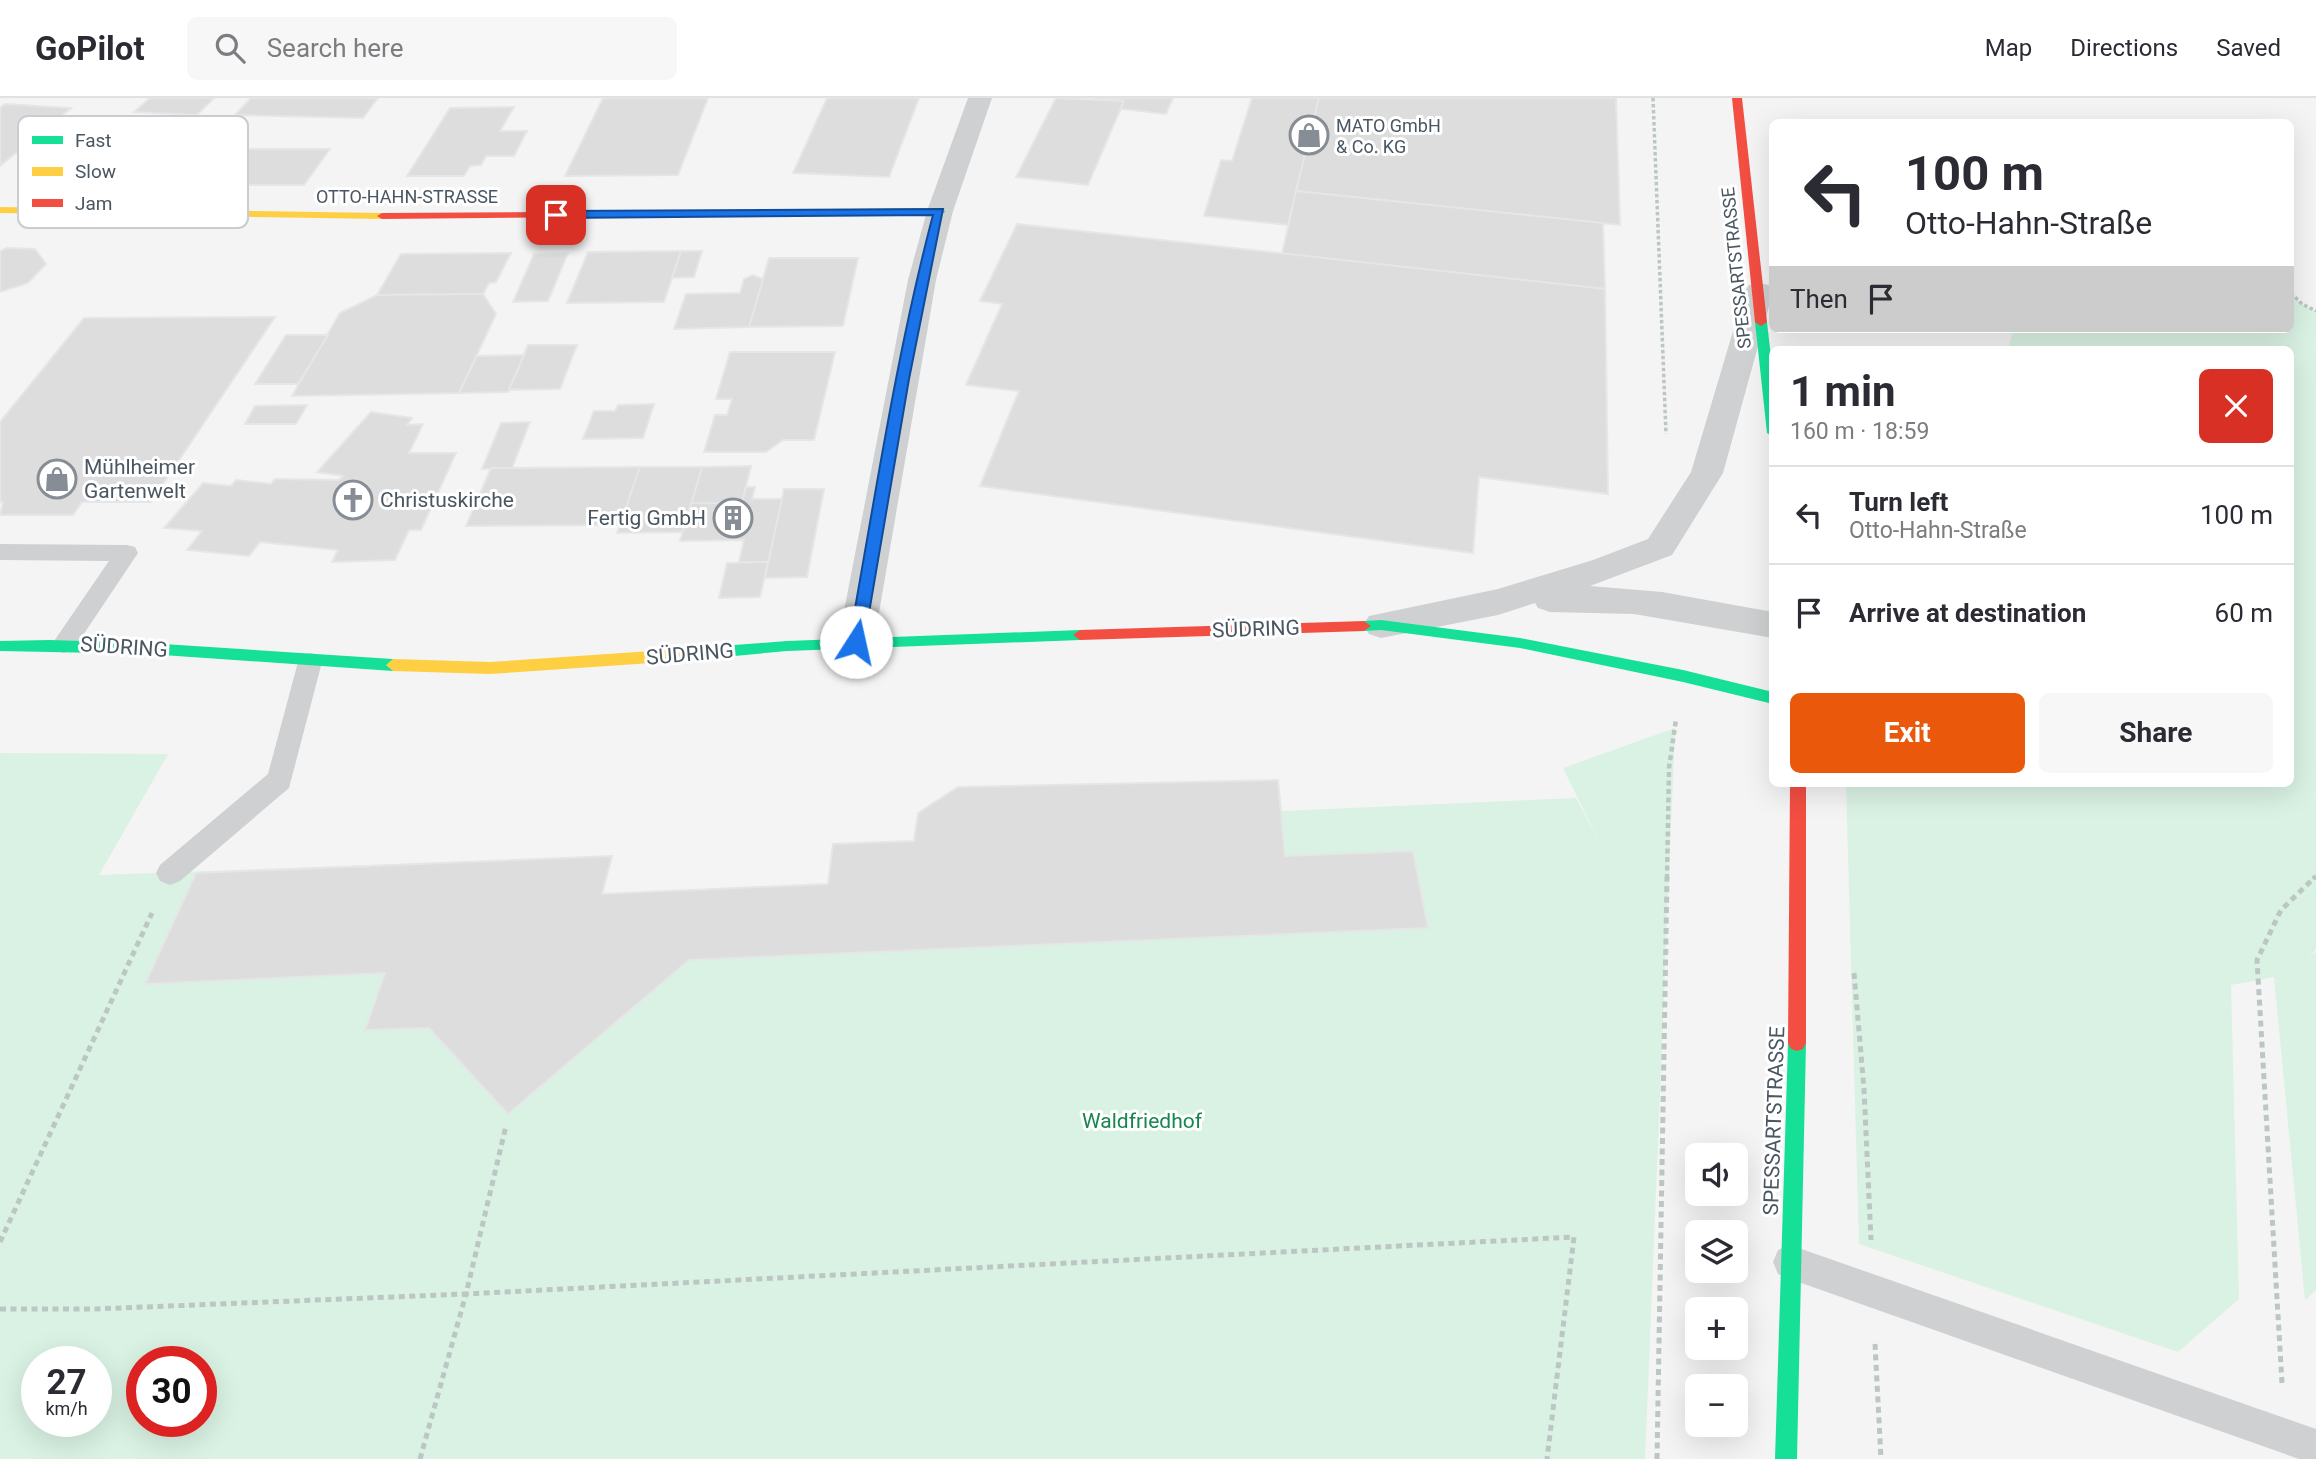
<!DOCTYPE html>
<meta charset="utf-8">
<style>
:root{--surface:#fff;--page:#f7f7f7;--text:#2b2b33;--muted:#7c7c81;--line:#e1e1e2;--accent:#ea580c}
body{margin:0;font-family:Roboto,sans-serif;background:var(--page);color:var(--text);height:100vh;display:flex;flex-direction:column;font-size:26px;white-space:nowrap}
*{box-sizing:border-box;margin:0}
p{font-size:23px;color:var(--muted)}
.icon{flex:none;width:38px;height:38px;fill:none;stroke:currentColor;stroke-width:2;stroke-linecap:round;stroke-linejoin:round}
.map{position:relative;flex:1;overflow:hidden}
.details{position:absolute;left:1769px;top:248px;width:525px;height:441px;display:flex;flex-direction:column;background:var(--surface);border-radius:10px;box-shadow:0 7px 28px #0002}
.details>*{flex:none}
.hud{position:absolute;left:1769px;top:21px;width:525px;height:214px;border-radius:10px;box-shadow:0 7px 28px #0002;background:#fff;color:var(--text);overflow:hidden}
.controls{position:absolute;left:1685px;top:1045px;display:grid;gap:14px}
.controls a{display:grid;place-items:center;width:63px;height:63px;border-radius:10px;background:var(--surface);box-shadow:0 7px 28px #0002;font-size:35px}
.speed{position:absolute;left:21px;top:1248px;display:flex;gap:14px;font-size:35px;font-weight:700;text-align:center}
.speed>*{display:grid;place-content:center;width:91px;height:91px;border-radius:50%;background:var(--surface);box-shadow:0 7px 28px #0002;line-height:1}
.speed small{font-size:18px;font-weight:400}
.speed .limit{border:10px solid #d22;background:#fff;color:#111}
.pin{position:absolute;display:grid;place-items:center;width:60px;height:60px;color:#fff;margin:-30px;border-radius:14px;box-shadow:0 4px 10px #0006}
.me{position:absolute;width:77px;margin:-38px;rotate:10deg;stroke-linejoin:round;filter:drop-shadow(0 0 5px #0008)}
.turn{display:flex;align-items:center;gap:24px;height:147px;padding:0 21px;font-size:32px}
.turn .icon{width:91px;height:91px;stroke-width:2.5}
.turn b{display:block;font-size:49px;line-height:60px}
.then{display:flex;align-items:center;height:66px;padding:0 21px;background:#0003;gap:14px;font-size:26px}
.round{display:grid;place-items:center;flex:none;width:74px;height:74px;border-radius:10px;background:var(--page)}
.overview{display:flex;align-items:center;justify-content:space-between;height:119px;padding:0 21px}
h1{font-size:42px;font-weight:700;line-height:52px}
.primary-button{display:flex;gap:14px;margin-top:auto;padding:14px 21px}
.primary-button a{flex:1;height:80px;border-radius:10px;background:var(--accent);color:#fff;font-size:28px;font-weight:700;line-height:80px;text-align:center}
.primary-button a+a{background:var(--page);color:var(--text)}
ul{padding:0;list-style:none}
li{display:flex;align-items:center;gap:21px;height:98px;padding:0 21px;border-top:2px solid var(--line)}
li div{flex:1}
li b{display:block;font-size:26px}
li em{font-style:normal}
header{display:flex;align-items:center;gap:42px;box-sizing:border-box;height:98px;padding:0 35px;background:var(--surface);border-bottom:2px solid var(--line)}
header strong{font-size:33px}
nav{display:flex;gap:38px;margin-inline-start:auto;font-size:24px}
.search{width:490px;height:63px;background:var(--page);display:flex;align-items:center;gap:18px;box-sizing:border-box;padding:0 24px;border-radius:10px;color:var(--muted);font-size:26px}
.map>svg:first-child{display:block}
.green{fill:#d9f2e3;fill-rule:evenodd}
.building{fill:#ddddde;stroke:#e5e6e7;stroke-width:2}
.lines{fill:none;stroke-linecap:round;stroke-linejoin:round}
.path-far2{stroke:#bcc7c4;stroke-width:3.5;stroke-dasharray:3.5 2.5;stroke-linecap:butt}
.path-far1{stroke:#bcc7c4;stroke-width:4.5;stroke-dasharray:5 3.5;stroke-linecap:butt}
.path{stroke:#bcc7c4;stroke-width:5;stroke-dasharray:6 4.5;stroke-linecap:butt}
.lane{fill:#ced0d2;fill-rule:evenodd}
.street{fill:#ced0d2;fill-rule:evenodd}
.fast{fill:#16e098;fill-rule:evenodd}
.slow{fill:#ffcf43;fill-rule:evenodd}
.jam{fill:#f24e42;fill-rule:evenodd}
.route{fill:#1a73e8;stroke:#114b97;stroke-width:2}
.labels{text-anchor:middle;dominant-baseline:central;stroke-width:6;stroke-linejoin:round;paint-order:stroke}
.far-poi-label{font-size:18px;fill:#4a5661;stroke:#fff;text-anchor:start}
.far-street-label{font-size:18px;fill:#4a5661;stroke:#fff}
.poi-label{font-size:21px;fill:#4a5661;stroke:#fff;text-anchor:start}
.street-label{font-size:21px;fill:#4a5661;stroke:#fff}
.park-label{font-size:21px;fill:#17864f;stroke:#fff}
.key{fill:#fff;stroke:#c9ccd0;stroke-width:2}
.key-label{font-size:19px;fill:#4a5661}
</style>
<header>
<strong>GoPilot</strong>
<div class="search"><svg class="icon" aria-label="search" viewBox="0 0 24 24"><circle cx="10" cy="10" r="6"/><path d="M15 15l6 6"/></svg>Search here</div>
<nav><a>Map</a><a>Directions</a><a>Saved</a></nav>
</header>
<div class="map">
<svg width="2316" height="1361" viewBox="0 0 2316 1361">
<rect width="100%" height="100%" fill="#f4f4f4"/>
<g class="green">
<polygon points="2291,195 2302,206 2316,213 2316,852 2308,858 2316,854 2316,1192 2305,1202 2274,879 2231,887 2239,1201 2178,1254 1859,1146 1846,686 2291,686 2291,252 2008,252 2013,231 2291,231"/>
<path d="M1675 630 1645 1361H0V655L168 656 99 777 612 758 603 796 828 786 833 746 914 743 918 715 958 689 1278 682 1282 713 1576 700 1600 745 1563 670ZM37 1264H96V1323H37ZM142 1264H201V1323H142Z"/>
</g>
<g class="building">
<polygon points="150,0 214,0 197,17 134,14"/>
<polygon points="251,0 378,0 363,20 235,17"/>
<polygon points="603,0 708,0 678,77 565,78"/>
<polygon points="827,0 919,0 889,79 793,75"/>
<polygon points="1056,0 1124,3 1088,87 1016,79"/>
<polygon points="1093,0 1173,0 1166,16 1121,11 1124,3"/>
<polygon points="1252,0 1319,0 1288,127 1204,118 1221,62 1232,63"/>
<polygon points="1319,0 1616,0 1620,127 1296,93"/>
<polygon points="5,6 71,10 0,68 0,10"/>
<polygon points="514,9 500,33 527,33 514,58 486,58 481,67 470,68 464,78 407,78 450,10"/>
<polygon points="245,51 330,51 304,87 216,87"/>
<polygon points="1296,93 1603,125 1605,191 1282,156"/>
<polygon points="1017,126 1605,191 1608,396 1479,379 1473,455 980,388 1019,293 966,287 1002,206 980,203"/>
<polygon points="7,150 35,151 46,166 28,185 0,194 0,153"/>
<polygon points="681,153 702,153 694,179 672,180"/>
<polygon points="681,153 664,204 567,205 588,154"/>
<polygon points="511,155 496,184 489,185 483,196 377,197 401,156"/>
<polygon points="568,155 548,203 513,204 534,156"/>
<polygon points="769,160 858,160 843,228 749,229"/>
<polygon points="753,177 763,181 749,229 674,231 686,196 740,195 744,181"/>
<polygon points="483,196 496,216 459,295 292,298 340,215 377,197"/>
<polygon points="275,219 151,404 82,404 73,417 0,417 3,404 0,404 0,324 84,220"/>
<polygon points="286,237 328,237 298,286 255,286"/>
<polygon points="528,247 577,247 560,291 509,292"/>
<polygon points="730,254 835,254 814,342 783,342 766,354 704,354 715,317 727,317 732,301 716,301"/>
<polygon points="524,257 508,294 459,295 477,258"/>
<polygon points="654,306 643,340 583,341 594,313 615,313 618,307"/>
<polygon points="307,307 296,326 245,326 255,308"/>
<polygon points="371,314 412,320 407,327 423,326 409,355 456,355 421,432 409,432 395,462 332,464 338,452 260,444 249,458 187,452 202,433 164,430 203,385 231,388 236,382 271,386 275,381 339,382 343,378 317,374"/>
<polygon points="530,324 512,370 482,371 501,325"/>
<polygon points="751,368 742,405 691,405 702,369"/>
<polygon points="640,369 620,427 466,428 491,370"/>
<polygon points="640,369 702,369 683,434 617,435"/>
<polygon points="746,389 755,389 752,401 783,401 768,464 739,464 744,442 680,443 691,405 742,405"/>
<polygon points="784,391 824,391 807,479 765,480"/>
<polygon points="768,464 760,499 719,500 727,465"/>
<polygon points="1278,682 1285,758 1413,753 1428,830 689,862 508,1016 429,930 365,932 385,875 145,886 196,775 612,758 602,796 828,786 833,746 914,743 918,715 958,689"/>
</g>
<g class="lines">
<g class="path-far2">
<polyline points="1653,0 1666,336"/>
<polyline points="2291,195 2302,206 2316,213"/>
</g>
<g class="path-far1">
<polyline points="1667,781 1669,670 1676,621"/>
<polyline points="2313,781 2316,778"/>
</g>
<g class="path">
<polyline points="1854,875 1864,991 1871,1142"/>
<polyline points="0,1144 152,815"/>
<polyline points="0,1211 95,1211 466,1196 506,1028"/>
<polyline points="1875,1246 1881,1361"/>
<polyline points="2282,1285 2257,862 2281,812 2315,779"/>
<polyline points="420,1361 466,1196 1574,1139 1547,1361"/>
<polyline points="1657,1361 1667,779"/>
</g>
<g class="lane">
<polygon points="0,446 127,447 135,449 138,455 73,552 64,555 55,552 52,546 109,463 0,462"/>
<polygon points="310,555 319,557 322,564 289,690 180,783 170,787 160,783 156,775 160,767 268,676 298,564 301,557"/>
<polygon points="1790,1147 2316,1331 2316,1361 2299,1361 1790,1181 1778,1176 1773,1164 1778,1152"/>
</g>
<g class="street">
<polygon points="968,0 992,0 953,113 936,182 874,544 869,553 856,557 843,553 838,544 908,182 927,113"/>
<polygon points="1759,185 1769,187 1773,194 1723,375 1672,457 1590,488 1662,494 1773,514 1773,540 1634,516 1550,514 1538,510 1535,505 1498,517 1381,540 1369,536 1363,527 1369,518 1498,491 1593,462 1648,441 1691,374 1745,193 1749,187"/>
</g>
<g class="fast">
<polygon points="940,110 945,113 944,115 687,119 682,116 687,113"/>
<polygon points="1761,220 1767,224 1773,277 1773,339 1767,335 1755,224"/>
<polygon points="1381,522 1520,540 1683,572 1773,594 1773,606 1683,584 1520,550 1381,532 1364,533 1357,528 1364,523"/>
<polygon points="1080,532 1087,537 1080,542 787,553 681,563 674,557 681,551 787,543"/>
<polygon points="49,542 148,545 393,561 400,567 393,573 148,556 0,553 0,543"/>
<polygon points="1797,937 1803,939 1806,945 1797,1361 1775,1361 1788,945 1791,939"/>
</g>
<g class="slow">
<polygon points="0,109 382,115 387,118 382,121 0,115"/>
<polygon points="681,551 688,557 681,563 490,576 393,573 386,567 393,561 490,564"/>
</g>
<g class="jam">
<polygon points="1732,0 1742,0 1767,224 1761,228 1755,224"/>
<polygon points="687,113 692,116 691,118 382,121 377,118 382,115"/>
<polygon points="1364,523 1371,528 1364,533 1080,542 1073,537 1080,532"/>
<polygon points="1790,686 1806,686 1806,945 1803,951 1797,953 1791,951 1788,945"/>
</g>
</g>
<path class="route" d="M943 111 909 281 864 544 856 550 849 544C875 401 896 257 933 117L556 120 551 117 556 113Z"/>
<defs>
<symbol id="shop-ring" viewBox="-11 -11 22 22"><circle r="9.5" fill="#fff" stroke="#868d94" stroke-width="1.5"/><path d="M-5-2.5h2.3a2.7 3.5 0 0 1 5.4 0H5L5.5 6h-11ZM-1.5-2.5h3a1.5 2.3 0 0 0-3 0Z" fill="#868d94"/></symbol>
<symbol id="church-ring" viewBox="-11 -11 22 22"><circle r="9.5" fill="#fff" stroke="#868d94" stroke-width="1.5"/><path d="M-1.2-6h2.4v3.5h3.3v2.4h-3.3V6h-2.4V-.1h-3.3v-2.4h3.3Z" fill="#868d94"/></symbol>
<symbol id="building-ring" viewBox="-11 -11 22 22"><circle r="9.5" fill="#fff" stroke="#868d94" stroke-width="1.5"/><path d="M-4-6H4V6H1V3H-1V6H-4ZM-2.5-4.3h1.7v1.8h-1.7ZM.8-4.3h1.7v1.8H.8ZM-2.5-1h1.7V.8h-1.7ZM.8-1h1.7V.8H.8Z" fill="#868d94"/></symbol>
</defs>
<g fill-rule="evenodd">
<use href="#shop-ring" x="1287" y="15" width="44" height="44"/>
<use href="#shop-ring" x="35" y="359" width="44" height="44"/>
<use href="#church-ring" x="331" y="380" width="44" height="44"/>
<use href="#building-ring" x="711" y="398" width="44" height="44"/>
</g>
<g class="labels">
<g class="far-poi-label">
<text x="1336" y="27">MATO GmbH<tspan x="1336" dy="21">&amp; Co. KG</tspan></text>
</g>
<g class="far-street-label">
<text x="407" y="98">OTTO-HAHN-STRASSE</text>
<text transform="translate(1736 170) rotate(-96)">SPESSARTSTRASSE</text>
</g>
<g class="poi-label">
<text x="84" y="369">Mühlheimer<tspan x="84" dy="24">Gartenwelt</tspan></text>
<text x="380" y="402">Christuskirche</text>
<text x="706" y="420" text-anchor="end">Fertig GmbH</text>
</g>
<g class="street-label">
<text transform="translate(1256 531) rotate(-2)">SÜDRING</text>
<text transform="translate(124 549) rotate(4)">SÜDRING</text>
<text transform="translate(690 556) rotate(-5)">SÜDRING</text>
<text transform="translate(1774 1023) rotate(-88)">SPESSARTSTRASSE</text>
</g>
<g class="park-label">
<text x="1142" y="1023">Waldfriedhof</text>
</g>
</g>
<rect x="18" y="18" width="230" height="112" rx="10" class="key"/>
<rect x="32" y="38" width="31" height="8" fill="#16e098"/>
<rect x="32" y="69" width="31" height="9" fill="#ffcf43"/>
<rect x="32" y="101" width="31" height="8" fill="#f24e42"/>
<g class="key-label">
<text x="75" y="49">Fast</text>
<text x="75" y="80">Slow</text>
<text x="75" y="112">Jam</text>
</g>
</svg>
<div class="controls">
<a><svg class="icon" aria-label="sound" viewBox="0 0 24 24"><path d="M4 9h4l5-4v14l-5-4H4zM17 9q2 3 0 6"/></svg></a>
<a><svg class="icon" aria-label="layers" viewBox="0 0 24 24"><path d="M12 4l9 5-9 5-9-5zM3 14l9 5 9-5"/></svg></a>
<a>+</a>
<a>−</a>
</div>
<div class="speed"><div>27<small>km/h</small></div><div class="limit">30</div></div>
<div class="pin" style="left:556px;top:117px;background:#d93025"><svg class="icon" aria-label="arrive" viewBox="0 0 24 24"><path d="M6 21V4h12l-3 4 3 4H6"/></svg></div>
<svg class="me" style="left:856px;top:544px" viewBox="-20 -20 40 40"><circle r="19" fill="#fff"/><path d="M0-13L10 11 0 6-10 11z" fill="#1a73e8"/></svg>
<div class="hud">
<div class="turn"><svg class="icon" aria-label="left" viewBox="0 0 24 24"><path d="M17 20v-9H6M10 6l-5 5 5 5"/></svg><div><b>100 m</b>Otto-Hahn-Straße</div></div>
<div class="then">Then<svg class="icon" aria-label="arrive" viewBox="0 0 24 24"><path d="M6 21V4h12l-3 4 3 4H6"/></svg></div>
</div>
<section class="details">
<div class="overview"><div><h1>1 min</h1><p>160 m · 18:59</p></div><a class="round" style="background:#d93025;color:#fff"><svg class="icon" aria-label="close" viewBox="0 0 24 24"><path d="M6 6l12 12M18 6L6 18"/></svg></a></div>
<ul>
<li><svg class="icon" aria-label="left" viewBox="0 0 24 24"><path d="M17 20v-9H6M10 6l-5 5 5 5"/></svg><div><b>Turn left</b><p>Otto-Hahn-Straße</p></div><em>100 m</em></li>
<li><svg class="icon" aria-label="arrive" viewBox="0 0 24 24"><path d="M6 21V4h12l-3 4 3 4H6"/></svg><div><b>Arrive at destination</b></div><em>60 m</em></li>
</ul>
<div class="primary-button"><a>Exit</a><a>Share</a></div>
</section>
</div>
